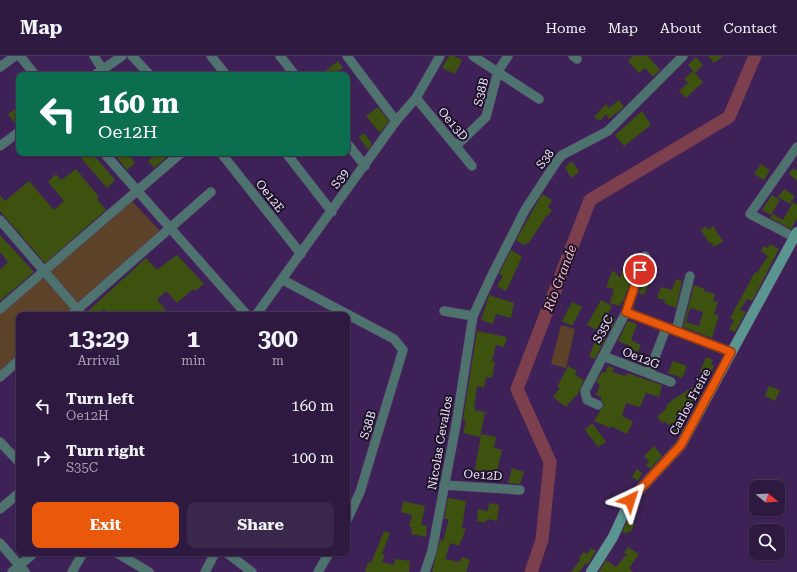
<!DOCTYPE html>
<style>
:root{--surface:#2e1a41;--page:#3a274c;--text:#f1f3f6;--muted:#a7a1b1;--line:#49385a;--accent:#ea580c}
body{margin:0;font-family:"Roboto Serif",serif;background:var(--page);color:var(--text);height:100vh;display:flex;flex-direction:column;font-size:15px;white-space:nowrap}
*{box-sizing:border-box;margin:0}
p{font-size:13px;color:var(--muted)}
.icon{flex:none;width:22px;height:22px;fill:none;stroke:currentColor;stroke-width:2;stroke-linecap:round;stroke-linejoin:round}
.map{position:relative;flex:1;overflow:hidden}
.side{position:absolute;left:16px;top:256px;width:334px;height:244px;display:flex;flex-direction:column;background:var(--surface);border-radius:8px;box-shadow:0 1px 3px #0004,0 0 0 1px var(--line)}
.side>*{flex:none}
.top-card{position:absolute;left:16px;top:16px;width:334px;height:84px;border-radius:8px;box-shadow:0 1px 3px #0004,0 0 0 1px var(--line);background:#0b6e4f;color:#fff;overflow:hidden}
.needle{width:26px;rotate:108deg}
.tools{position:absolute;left:749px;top:424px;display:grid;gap:8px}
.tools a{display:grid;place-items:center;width:36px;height:36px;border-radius:8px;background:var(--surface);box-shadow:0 1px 3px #0004,0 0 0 1px var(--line);font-size:20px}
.pin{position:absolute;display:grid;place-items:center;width:34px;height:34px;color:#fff;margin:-17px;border:2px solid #fff;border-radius:50%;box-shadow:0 1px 4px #0007}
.me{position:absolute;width:44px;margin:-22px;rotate:41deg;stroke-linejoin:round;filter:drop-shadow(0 0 3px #0008)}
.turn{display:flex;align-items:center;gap:14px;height:84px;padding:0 16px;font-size:18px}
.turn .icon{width:52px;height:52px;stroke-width:2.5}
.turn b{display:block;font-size:28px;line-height:34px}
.eta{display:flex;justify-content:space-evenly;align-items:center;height:68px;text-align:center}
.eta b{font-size:24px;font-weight:700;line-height:28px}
.cta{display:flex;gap:8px;margin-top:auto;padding:8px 16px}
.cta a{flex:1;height:46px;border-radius:8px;background:var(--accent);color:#fff;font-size:16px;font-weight:700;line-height:46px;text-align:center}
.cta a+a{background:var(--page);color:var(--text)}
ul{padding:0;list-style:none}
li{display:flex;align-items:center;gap:12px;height:52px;padding:0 16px}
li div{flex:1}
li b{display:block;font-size:15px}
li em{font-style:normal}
header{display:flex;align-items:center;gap:24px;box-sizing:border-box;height:56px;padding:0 20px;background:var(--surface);border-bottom:1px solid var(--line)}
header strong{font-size:19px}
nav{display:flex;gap:22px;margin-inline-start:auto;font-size:14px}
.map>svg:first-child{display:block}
.green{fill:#5b4228}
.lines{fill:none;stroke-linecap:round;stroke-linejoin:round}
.river{stroke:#7c3f4d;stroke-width:13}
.building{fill:#3d520f;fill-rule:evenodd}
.street-casing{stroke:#573e6e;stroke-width:10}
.secondary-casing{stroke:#573e6e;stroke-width:11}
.street{stroke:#4e726e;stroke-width:9}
.secondary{stroke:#5a968f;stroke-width:10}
.route-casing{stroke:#983908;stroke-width:10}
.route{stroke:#ea580c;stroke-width:7}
.labels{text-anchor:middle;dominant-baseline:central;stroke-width:4;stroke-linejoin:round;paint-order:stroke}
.street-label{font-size:12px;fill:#f0e7fb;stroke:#1f132b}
.water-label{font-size:13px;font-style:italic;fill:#f7bcc7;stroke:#1f132b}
</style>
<header>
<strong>Map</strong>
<nav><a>Home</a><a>Map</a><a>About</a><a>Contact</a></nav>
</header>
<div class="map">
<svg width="797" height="516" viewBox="0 0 797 516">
<rect width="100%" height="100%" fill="#3e2257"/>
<g class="green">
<polygon points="131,144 161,176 76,249 49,215"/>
<polygon points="43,220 71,253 64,259 19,259 19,300 0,317 0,258"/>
<polygon points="561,269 575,273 566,312 551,308"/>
</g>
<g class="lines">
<polyline class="river" points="531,516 542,484 550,406 517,333 590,144 729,61 755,0"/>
</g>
<g class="building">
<polygon points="449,0 454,0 462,4 455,18 442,12"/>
<polygon points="633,0 648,0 660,14 653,21 645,12 639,17 628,5"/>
<polygon points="708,0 723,0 714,7"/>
<polygon points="696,1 703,9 695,17 688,9"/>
<polygon points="338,5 343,12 333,19 320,19"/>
<polygon points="693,15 703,26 686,42 679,35 688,27 684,23"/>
<polygon points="619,44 624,51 609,63 606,58 600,65 594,61 606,48 609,52"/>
<polygon points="378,51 389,65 380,77 366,60"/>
<polygon points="17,52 19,56 19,70 17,70 8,58"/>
<polygon points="642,55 651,69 624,90 615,79"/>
<polygon points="364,77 372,88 368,94 359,81"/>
<polygon points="87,97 92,97 115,124 107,132 81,102"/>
<polygon points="119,97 127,97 135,107 127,114 116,100"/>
<polygon points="158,97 172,97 154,112 148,105"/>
<polygon points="572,105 579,116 571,122 565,111"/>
<polygon points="761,108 770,114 764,124 754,118"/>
<polygon points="793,112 797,115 797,125 789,118"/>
<polygon points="76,113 99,141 97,143 106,154 45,207 0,155 0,139 5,145 29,125 54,154 64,145 48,126 56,118 61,124"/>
<polygon points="784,133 795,140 790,148 778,141"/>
<polygon points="542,138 552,144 548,151 552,154 548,160 547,159 528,188 526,187 524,189 516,184"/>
<polygon points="772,139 780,144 771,159 762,154"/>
<polygon points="793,146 797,149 797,162 791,173 770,162 773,158 783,164"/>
<polygon points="706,170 708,174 713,170 723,185 722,186 714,191 712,187 710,188 701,174"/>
<polygon points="0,179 34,216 0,245 0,214 8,206 0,196"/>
<polygon points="770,188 779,193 752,245 747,243 740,254 746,256 735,276 729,273 734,264 730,262 755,216 757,217 768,200 761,195 764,190 768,192"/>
<polygon points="511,194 522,201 506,235 497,230 503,220 499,218"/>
<polygon points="177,199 204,228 195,235 193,233 177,247 166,235 157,244 170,259 109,259 104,253 97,259 90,259 87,256 146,202 157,214"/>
<polygon points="626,203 637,206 623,246 621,246 620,250 610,247 614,233 606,231 613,214 620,222"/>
<polygon points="644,223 650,225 644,239 639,237"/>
<polygon points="676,223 682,225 676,252 664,247 665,244 657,242 661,231 672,234"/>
<path d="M694 229 705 233 704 235 715 238 713 245 718 246 714 258 719 259 712 282 683 271ZM690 252 703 256 699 270 686 266Z"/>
<polygon points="489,239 514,247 511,262 496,258 493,268 481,264"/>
<polygon points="601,244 612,250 607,260 616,263 595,303 589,301 599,275 587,269"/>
<polygon points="572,246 582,251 572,270 562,265"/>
<polygon points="628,265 637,268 631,284 641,289 638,296 632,293 632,291 618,285"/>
<polygon points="477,275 507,281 504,291 496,289 492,305 495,306 492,322 486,321 484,332 477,330 474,354 485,356 480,381 463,377 466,364 463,363"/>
<polygon points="638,296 649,300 645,310 635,306"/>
<polygon points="706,301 713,304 711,308 714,310 710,320 700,316"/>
<polygon points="673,305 687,310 682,322 668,317"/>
<polygon points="568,310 577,315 575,319 584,324 577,340 575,340 566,351 553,341 560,332 557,331"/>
<polygon points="608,310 614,312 612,316 626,320 627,317 662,329 659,341 646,337 640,351 626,347 622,360 633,366 627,378 611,370 610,372 594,365 604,349 601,344 602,341 596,339 600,329 596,326 602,316 605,317"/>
<polygon points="769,330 780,334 775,345 765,340"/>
<polygon points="693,331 700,340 691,347 694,351 686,356 684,354 675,362 684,371 678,379 665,365 663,367 657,361 667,352 666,350 672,344"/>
<polygon points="592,367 606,386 598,391 585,374"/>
<polygon points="481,378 496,381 494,392 502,394 495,424 474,420"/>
<polygon points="654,390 662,400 650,413 646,409 649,405 644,400"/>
<polygon points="512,412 524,416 520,428 508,427"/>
<polygon points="637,413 642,417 638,425 632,421"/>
<polygon points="448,442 466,445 462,472 466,473 459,490 450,487 445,503 460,506 462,501 470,504 466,516 432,516 440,484 443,485 449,463 444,463"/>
<polygon points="403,445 425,450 421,469 427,470 426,481 411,478 412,471 409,471 412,459 401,456"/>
<polygon points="489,447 499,449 497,465 487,463 486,467 477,465 478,453 488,455"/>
<polygon points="628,463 635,467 631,476 628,475 627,478 622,476"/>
<polygon points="384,475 390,477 382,498 385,499 382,506 394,509 395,503 410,505 409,516 365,516 368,506 371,507"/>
<polygon points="628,491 639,498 629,512 633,516 599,516 606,504 616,511 627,498 624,497"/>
<polygon points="591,492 596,495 588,508 586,507 579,516 571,516 581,503 579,502 583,496 588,498"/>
</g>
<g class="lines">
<defs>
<g id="street">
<polyline points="20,0 35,19"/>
<polyline points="94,0 103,14"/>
<polyline points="132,0 150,19"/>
<polyline points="211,0 226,19"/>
<polyline points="280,0 295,19"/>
<polyline points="347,0 396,65"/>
<polyline points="473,0 539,43"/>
<polyline points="573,0 577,3"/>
<polyline points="0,11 15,0"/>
<polyline points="95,19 122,0"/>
<polyline points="416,42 472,110"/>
<polyline points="347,87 365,110"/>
<polyline points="0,90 19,76"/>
<polyline points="456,90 486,61 498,15 508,0"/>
<polyline points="104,97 247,259"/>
<polyline points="221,97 301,198"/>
<polyline points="286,97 332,156"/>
<polyline points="0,164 82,259"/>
<polyline points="794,181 750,158 797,91"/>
<polyline points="283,224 394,283 403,294 360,436 347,464"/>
<polyline points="0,253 181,97"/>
<polyline points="444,255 473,260"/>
<polyline points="626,256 731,296"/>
<polyline points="71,259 211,136"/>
<polyline points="256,259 396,65 416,42 440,0"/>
<polyline points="676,275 690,220"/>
<polyline points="603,300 671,326"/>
<polyline points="649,317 666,272"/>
<polyline points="0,321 19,304"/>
<polyline points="598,349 587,344 585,335 626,256 645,200"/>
<polyline points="0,386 19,406"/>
<polyline points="444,429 520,434"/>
<polyline points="0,453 19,437"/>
<polyline points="0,487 25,516"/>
<polyline points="117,497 149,516"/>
<polyline points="227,497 252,516"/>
<polyline points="12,516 34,497"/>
<polyline points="72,516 83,497"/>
<polyline points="205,516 215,497"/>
<polyline points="318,516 329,497"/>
<polyline points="425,516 432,495 456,369 473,260 491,221 525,154 557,105 562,99 608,75 683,0"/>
</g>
<polyline id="secondary" points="591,516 613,481 630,444 681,389 797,176"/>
</defs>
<use href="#street" class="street-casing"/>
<use href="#secondary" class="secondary-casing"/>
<use href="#street" class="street"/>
<use href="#secondary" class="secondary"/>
</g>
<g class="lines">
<defs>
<polyline id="route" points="630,444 681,389 731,296 626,256 640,214"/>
</defs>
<use href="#route" class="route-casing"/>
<use href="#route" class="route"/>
</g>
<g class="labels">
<g class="street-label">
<text transform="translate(481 36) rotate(-76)">S38B</text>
<text transform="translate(453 68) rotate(50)">Oe13D</text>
<text transform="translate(545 103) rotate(-53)">S38</text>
<text transform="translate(340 123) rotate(-54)">S39</text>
<text transform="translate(270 140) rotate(52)">Oe12E</text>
<text transform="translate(603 273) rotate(-62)">S35C</text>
<text transform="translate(641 302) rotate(21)">Oe12G</text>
<text transform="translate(690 346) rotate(-62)">Carlos Freire</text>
<text transform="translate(368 369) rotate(-73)">S38B</text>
<text transform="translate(440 387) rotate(-80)">Nicolas Cevallos</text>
<text transform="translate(483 419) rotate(4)">Oe12D</text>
</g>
<g class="water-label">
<text transform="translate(560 222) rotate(-69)">Rio Grande</text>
</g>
</g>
</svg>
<div class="tools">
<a><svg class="needle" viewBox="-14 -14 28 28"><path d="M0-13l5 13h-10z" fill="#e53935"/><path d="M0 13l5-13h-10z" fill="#a7a1b1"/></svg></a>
<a><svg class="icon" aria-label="search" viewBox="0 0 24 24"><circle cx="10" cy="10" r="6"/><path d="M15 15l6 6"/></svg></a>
</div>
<div class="pin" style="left:640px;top:214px;background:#d93025"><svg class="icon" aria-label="arrive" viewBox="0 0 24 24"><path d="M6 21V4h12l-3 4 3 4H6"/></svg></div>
<svg class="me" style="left:630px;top:444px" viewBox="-20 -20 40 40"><path d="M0-17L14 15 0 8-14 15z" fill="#ea580c" stroke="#fff" stroke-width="4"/></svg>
<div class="top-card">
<div class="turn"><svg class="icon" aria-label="left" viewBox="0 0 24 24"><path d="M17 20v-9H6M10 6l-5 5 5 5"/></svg><div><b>160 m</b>Oe12H</div></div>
</div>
<section class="side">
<div class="eta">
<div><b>13:29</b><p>Arrival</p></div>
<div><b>1</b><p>min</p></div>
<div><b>300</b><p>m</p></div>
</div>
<ul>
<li><svg class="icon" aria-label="left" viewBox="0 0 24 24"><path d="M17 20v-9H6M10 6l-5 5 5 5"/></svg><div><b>Turn left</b><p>Oe12H</p></div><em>160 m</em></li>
<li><svg class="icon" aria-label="right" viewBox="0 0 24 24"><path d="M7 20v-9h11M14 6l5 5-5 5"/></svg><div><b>Turn right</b><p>S35C</p></div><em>100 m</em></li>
</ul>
<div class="cta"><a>Exit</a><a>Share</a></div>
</section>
</div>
